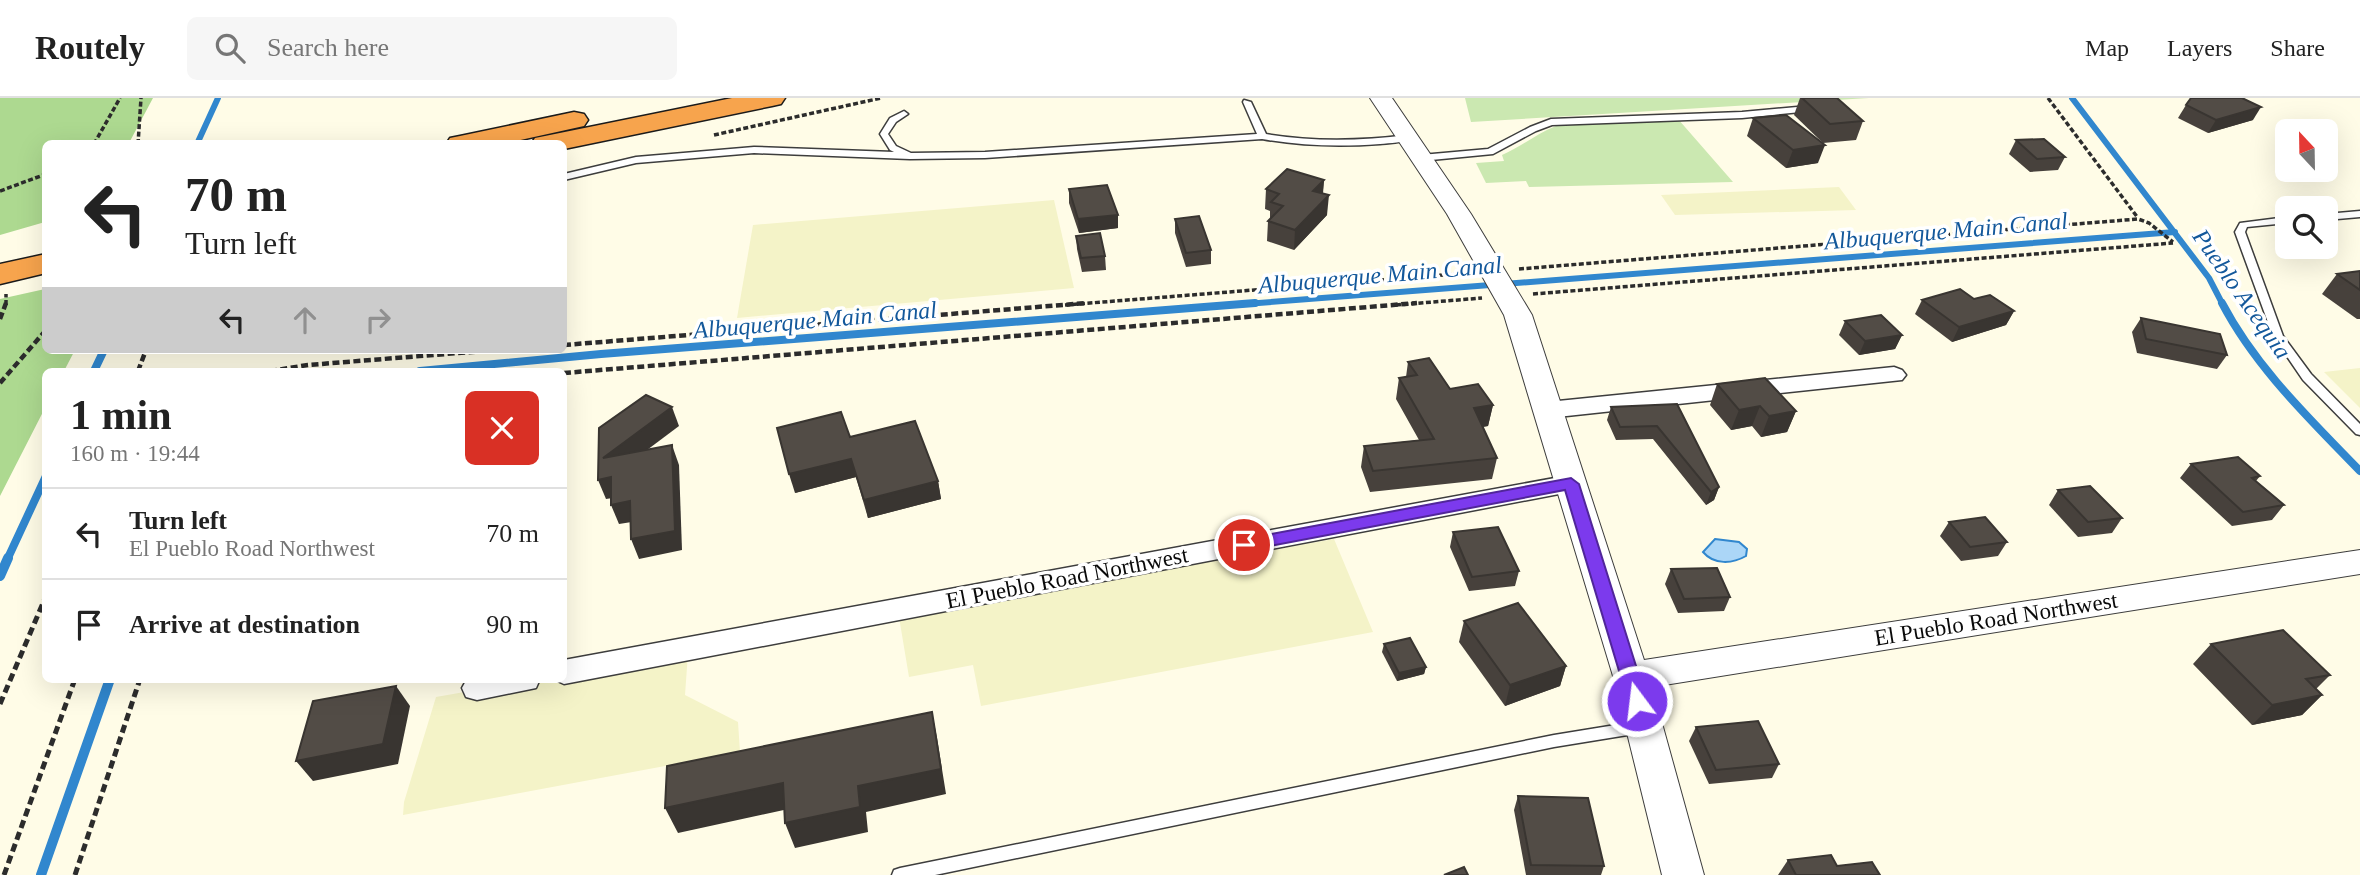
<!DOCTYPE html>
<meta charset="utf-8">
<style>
:root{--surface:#fff;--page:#f6f6f6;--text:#222;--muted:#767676;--line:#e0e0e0}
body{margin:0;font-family:Georgia,serif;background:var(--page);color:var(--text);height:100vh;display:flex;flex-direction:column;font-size:26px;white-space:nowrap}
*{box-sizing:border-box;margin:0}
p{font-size:23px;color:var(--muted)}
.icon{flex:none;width:38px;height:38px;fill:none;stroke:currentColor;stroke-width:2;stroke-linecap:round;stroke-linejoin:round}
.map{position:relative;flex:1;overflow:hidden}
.sheet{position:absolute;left:42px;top:270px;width:525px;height:315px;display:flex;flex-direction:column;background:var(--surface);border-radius:10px;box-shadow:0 7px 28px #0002}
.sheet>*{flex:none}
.top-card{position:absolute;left:42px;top:42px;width:525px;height:214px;border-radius:10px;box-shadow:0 7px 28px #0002;background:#fff;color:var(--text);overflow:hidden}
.needle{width:46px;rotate:338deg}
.fabs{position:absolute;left:2275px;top:21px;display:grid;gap:14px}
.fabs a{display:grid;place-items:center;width:63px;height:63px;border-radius:10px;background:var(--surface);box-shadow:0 7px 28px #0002;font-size:35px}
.pin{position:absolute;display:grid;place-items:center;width:60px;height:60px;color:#fff;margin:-30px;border:4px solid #fff;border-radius:50%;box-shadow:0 2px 7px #0007}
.me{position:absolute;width:77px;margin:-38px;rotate:345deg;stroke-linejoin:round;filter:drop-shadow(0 0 5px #0008)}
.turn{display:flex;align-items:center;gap:24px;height:147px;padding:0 28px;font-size:32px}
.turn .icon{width:91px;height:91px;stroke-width:2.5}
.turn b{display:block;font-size:49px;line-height:60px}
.lanes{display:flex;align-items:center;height:66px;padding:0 28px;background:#0003;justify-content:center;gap:35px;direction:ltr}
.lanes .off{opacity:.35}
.round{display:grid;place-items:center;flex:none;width:74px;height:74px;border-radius:10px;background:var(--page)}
.headline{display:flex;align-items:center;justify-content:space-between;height:119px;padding:0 28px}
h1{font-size:42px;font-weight:600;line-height:52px}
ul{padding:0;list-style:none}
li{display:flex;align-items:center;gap:21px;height:91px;padding:0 28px;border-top:2px solid var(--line)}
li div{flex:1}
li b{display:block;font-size:26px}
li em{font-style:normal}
header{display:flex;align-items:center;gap:42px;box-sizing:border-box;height:98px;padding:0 35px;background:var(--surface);border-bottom:2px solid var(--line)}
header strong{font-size:33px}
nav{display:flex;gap:38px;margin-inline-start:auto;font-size:24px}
.search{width:490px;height:63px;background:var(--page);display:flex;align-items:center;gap:18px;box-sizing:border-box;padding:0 24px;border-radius:10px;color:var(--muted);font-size:26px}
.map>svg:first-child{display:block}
.farmland{fill:#f4f3c8}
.green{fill:#cbe8b1}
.forest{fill:#add990}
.water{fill:#abd6f7;stroke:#3187ce;stroke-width:2}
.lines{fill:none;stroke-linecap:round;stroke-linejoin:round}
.stream-far2{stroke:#3187ce;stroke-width:6}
.stream-far1{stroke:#3187ce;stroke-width:8}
.stream{stroke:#3187ce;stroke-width:10}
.service-casing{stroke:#3d3d3d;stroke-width:3}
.minor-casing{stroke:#3d3d3d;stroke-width:3}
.tertiary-casing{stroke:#3d3d3d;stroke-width:2}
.motorway-casing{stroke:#1b1b1b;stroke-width:3}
.path-far2{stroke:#2c2c2c;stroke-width:3.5;stroke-dasharray:5 2.5;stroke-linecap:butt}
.path-far1{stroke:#2c2c2c;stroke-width:4.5;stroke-dasharray:7 3.5;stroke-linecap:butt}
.path{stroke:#2c2c2c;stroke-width:5;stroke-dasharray:8 4.5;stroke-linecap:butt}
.service{fill:#fff;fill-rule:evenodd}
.minor{fill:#fff;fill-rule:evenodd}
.tertiary{fill:#fff;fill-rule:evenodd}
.motorway{fill:#f7a44d;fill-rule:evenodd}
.wall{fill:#47413c}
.shaded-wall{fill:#393531}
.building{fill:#524c46;stroke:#393531;stroke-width:2}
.route{fill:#7c3aed;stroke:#51269a;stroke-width:2}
.labels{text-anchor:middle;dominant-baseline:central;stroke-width:7;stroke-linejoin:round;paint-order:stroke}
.street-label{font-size:23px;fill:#0a0a0a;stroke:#fff}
.water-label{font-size:24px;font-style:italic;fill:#13589b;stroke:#fff}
</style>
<header>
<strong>Routely</strong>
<div class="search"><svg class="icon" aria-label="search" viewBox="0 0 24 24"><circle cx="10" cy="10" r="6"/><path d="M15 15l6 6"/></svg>Search here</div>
<nav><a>Map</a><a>Layers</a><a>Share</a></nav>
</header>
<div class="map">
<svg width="2360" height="777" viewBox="0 0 2360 777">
<rect width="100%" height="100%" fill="#fffce7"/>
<g class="farmland">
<polygon points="1839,89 1856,112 1675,117 1661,97"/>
<polygon points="1054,102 1074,190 737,220 753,127"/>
<polygon points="2360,270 2360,310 2324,274"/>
<polygon points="1334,441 1373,534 981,608 973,567 909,579 899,519"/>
<polygon points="688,555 685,597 738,624 740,654 403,717 404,704 436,599 538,581 564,581 564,577"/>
</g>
<g class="green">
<polygon points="1465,0 1869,0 1471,24"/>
<path d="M1678 21 1733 84 1529 89 1526 83 1486 85 1476 65 1504 63 1502 57C1521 49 1536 36 1556 28Z"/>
</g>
<g class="forest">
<polygon points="0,0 153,0 129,45 46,46 45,124 0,137"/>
<polygon points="45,191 46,252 75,252 64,273 46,273 45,310 0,398 0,201"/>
</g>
<path class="water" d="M1715 441 1739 444 1747 451 1746 458C1732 466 1714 467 1703 454Z"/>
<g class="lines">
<g class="stream-far2">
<polyline points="2072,0 2209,180 2223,207"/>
<polyline points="197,46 218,0"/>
<polyline points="1232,207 2175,134"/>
</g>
<g class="stream-far1">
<path d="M2222 205C2256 270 2310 321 2360 373"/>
<polyline points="94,273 104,252"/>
<polyline points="420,273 601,256 1255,205"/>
<polyline points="7,462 46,378"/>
</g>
<g class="stream">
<polyline points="0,478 8,460"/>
<polyline points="41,777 110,581"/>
</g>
<defs>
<g id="service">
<path d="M1244 2 1251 4 1266 36C1313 44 1360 43 1408 37L1412 40C1404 45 1390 45 1380 46 1340 49 1301 48 1262 41L985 60 910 61 754 55 636 65 564 82V76L636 59 754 49 894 54 890 52 880 36 890 20 904 13 908 16 896 24 888 36 896 48 911 55 985 54 1257 36 1243 4Z"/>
<polygon points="1808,8 1812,11 1811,13 1742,20 1552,27 1536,33 1493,56 1421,63 1416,60 1421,57 1488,51 1530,29 1551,21 1742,14"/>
<polygon points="2360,113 2360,119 2326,122 2326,116"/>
<polygon points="2287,119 2287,125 2247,129 2245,134 2283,238 2311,276 2360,326 2360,337 2356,336 2303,282 2273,238 2235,134 2240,125"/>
<polygon points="1640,623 1645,625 1647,629 1645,633 1640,635 1554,649 935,777 892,777 894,772 900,770 1554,637"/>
</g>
<g id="minor">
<polygon points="1894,269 1902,272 1906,277 1902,282 1548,320 1539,318 1536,312 1539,306 1548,304"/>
<polygon points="1571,377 1580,380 1584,386 1580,392 564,586 553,581 564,581 564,562"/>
<polygon points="467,581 540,581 536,590 477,602 466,599 462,590"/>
</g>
<polygon id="tertiary" points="1370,0 1392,0 1471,116 1532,217 1644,562 2360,452 2360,476 1652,589 1704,777 1662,777 1613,578 1504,217 1447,116"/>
<g id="motorway">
<polygon points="732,0 785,0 781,6 772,8 564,51 564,46 531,46 535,40 545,38"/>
<polygon points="574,14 584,16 588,22 584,28 502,46 446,46 450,40 460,38"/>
<polygon points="46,156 46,175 0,186 0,166"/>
</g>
</defs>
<use href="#service" class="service-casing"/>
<use href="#minor" class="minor-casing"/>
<use href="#tertiary" class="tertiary-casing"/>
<use href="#motorway" class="motorway-casing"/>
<g class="path-far2">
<polyline points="2048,0 2138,120"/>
<polyline points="714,37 881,0"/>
<polyline points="94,46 120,0"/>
<polyline points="138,46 141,0"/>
<polyline points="0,93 46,76"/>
<polyline points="1519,171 2138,121 2149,125 2173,144"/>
<polyline points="1533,196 2173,145"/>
<polyline points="6,207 6,196"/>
<polyline points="1065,207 1468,175"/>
<polyline points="1396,207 1482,200"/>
</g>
<g class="path-far1">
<polyline points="0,221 6,205"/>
<polyline points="564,247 1087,205"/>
<polyline points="138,273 146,252"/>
<polyline points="270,273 308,267 496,252"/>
<polyline points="564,275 1417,205"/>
<polyline points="0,285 46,232"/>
</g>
<g class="path">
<polyline points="0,606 46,498"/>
<polyline points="4,777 75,581"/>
<polyline points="75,777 140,581"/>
</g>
<use href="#service" class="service"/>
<use href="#minor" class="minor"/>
<use href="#tertiary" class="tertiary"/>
<use href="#motorway" class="motorway"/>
</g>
<g class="wall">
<polygon points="1800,0 1837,0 1863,23 1856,42 1823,45 1794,17"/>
<polygon points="2186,7 2253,22 2208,35 2178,20"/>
<polygon points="1753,20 1818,65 1786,70 1747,38"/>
<polygon points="2016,42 2065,59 2058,72 2030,74 2009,56"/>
<polygon points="1324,82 1323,96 1327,117 1294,152 1267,143 1268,123 1270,121 1270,113 1265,111 1266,91"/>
<polygon points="1069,91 1118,117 1118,130 1079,135 1069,105"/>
<polygon points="1175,121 1211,152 1211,166 1186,169 1175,135"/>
<polygon points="1076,138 1105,158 1106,172 1082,174 1077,151"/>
<polygon points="2360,173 2360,221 2357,221 2322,196 2337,176"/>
<polygon points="1974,201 2014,213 2006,227 1952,244 1915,216 1922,202"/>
<polygon points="2141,220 2227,257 2217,271 2137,255 2132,234"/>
<polygon points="1845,223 1902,237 1895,251 1859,257 1839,237"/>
<polygon points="1408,264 1450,291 1493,307 1488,328 1482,329 1497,360 1492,381 1370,394 1361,369 1364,348 1419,342 1396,301 1399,280 1406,279"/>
<polygon points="1717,286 1796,313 1787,334 1761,339 1752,328 1731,332 1710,307"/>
<polygon points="1677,306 1719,389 1714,402 1706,407 1653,341 1616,342 1607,322 1611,309"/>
<polygon points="850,339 938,383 941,401 868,420 856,379 795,395"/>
<polygon points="2191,366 2260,378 2256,383 2284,407 2272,422 2232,428 2180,380"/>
<polygon points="2058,392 2122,420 2112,435 2078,439 2049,407"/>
<polygon points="1949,424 2007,444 1998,458 1961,463 1940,438"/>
<polygon points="1453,434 1519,473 1515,488 1469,493 1450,449"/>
<polygon points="1671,471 1730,499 1724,513 1678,515 1665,486"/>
<polygon points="1464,523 1566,568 1560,588 1505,608 1459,544"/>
<polygon points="1384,546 1426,569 1424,576 1397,583 1382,554"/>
<polygon points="2211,546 2330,577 2316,591 2322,597 2302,617 2252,627 2193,566"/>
<polygon points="1696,629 1779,666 1772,680 1709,686 1689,643"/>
<polygon points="1518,698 1604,768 1601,777 1526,777 1514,712"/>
<polygon points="1788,762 1837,768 1880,777 1778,777"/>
</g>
<g class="shaded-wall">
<polygon points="2261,9 2253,22 2208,35 2216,22"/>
<polygon points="1825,47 1818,65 1786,70 1793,52"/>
<polygon points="1324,82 1322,101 1313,93"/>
<polygon points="1329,97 1327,117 1294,152 1295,132"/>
<polygon points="1118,117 1118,130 1079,135 1078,121"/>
<polygon points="2014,213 2006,227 1952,244 1959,229"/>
<polygon points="1902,237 1895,251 1859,257 1865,243"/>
<polygon points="1493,307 1488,328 1469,331 1474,310"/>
<polygon points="1760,308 1752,328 1731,332 1739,312"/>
<polygon points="672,309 679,328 611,379 603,360"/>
<polygon points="1796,313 1787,334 1761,339 1769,318"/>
<polygon points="672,347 679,367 682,452 639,461 631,441"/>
<polygon points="851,361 856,379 795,395 789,376"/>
<polygon points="611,379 619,399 606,401 598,382"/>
<polygon points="938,383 941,401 868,420 864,402"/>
<polygon points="1719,389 1714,402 1706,407 1711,394"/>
<polygon points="630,403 638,423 619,426 611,407"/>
<polygon points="1566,568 1560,588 1505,608 1510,587"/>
<polygon points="1426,569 1424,576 1397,583 1399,575"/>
<polygon points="396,588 410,608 398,666 313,683 296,663"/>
<polygon points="2322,597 2302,617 2252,627 2272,607"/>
<polygon points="932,614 937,640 946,696 866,714 868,734 795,750 785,725 858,688"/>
<polygon points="783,685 793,710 678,735 665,710"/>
</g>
<g class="building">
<polygon points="1802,0 1837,0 1863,23 1830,26"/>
<polygon points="2191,0 2242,0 2261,9 2216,22 2186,7"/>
<polygon points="1786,17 1825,47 1793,52 1753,20"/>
<polygon points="2044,41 2065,59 2037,61 2016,42"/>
<polygon points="1287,71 1324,82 1313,93 1329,97 1295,132 1268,123 1283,108 1271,104 1279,96 1266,91"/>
<polygon points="1107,87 1118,117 1078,121 1069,91"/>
<polygon points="1199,118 1211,152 1186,155 1175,121"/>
<polygon points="1100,135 1105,158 1081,160 1076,138"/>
<polygon points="2360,173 2360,192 2337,176"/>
<polygon points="1960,191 1974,201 1990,197 2014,213 1959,229 1922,202"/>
<polygon points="1881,217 1902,237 1865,243 1845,223"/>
<polygon points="2141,220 2220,236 2227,257 2146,241"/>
<polygon points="1429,260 1450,291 1478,286 1493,307 1474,310 1497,360 1373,373 1364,348 1434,341 1399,280 1417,277 1408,264"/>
<polygon points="1765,280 1796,313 1769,318 1760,308 1739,312 1717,286"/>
<polygon points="646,297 672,309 603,360 672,347 675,433 631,441 630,403 611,407 611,379 598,382 599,330"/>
<polygon points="1677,306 1719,389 1711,394 1657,328 1620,329 1611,309"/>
<polygon points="841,314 850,339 915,323 938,383 864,402 851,361 789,376 777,330"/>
<polygon points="2238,359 2260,378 2252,380 2284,407 2243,414 2191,366"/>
<polygon points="2090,388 2122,420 2088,424 2058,392"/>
<polygon points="1985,419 2007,444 1970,449 1949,424"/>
<polygon points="1498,429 1519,473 1472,479 1453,434"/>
<polygon points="1717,470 1730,499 1684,501 1671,471"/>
<polygon points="1518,505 1566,568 1510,587 1464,523"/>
<polygon points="2283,532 2330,577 2306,581 2322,597 2272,607 2211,546"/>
<polygon points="1410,540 1426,569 1399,575 1384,546"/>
<polygon points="396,588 383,646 296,663 313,603"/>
<polygon points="932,614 941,671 858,688 860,709 785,725 783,685 665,710 667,668"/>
<polygon points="1758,623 1779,666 1716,672 1696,629"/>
<polygon points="1518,698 1588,700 1604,768 1531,767"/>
<polygon points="1831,757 1837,768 1872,764 1880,777 1796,777 1788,762"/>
<polygon points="1464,769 1468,777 1444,777"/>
</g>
<polygon class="route" points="1571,380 1579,386 1647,603 1644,608 1637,611 1631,608 1628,603 1565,392 1244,453 1236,447 1244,441"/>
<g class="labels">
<g class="street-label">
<text transform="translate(1067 480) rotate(-11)">El Pueblo Road Northwest</text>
<text transform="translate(1996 521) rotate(-9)">El Pueblo Road Northwest</text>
</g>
<g class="water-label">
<text transform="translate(1946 133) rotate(-5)">Albuquerque Main Canal</text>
<text transform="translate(1380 177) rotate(-5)">Albuquerque Main Canal</text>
<text transform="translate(2242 196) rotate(55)">Pueblo Acequia</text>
<text transform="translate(815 222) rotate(-5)">Albuquerque Main Canal</text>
</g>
</g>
</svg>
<div class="fabs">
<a><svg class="needle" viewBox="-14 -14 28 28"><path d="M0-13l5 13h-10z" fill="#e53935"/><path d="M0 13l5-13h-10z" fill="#767676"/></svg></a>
<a><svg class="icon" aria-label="search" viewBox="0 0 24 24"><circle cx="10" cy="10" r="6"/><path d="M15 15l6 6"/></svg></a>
</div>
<div class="pin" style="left:1244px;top:447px;background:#d93025"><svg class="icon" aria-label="arrive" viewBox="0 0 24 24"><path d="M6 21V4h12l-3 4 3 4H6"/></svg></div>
<svg class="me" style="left:1637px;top:603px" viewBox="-20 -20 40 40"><circle r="17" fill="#7c3aed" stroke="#fff" stroke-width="3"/><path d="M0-11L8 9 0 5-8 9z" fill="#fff"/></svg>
<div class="top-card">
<div class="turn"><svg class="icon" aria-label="left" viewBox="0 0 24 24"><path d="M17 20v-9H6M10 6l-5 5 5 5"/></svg><div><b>70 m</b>Turn left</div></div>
<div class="lanes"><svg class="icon" aria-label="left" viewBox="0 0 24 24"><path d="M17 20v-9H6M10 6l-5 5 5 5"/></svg><svg class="icon off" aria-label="ahead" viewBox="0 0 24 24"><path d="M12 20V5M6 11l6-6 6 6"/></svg><svg class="icon off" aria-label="right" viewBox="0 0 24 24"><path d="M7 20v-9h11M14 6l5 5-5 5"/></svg></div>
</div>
<section class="sheet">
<div class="headline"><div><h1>1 min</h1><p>160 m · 19:44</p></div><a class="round" style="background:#d93025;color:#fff"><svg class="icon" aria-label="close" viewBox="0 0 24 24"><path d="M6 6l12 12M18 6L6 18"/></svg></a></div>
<ul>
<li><svg class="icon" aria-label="left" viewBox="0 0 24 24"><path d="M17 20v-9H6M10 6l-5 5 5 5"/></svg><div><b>Turn left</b><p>El Pueblo Road Northwest</p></div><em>70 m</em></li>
<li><svg class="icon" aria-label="arrive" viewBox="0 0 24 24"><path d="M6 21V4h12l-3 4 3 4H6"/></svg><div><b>Arrive at destination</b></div><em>90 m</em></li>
</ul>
</section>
</div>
